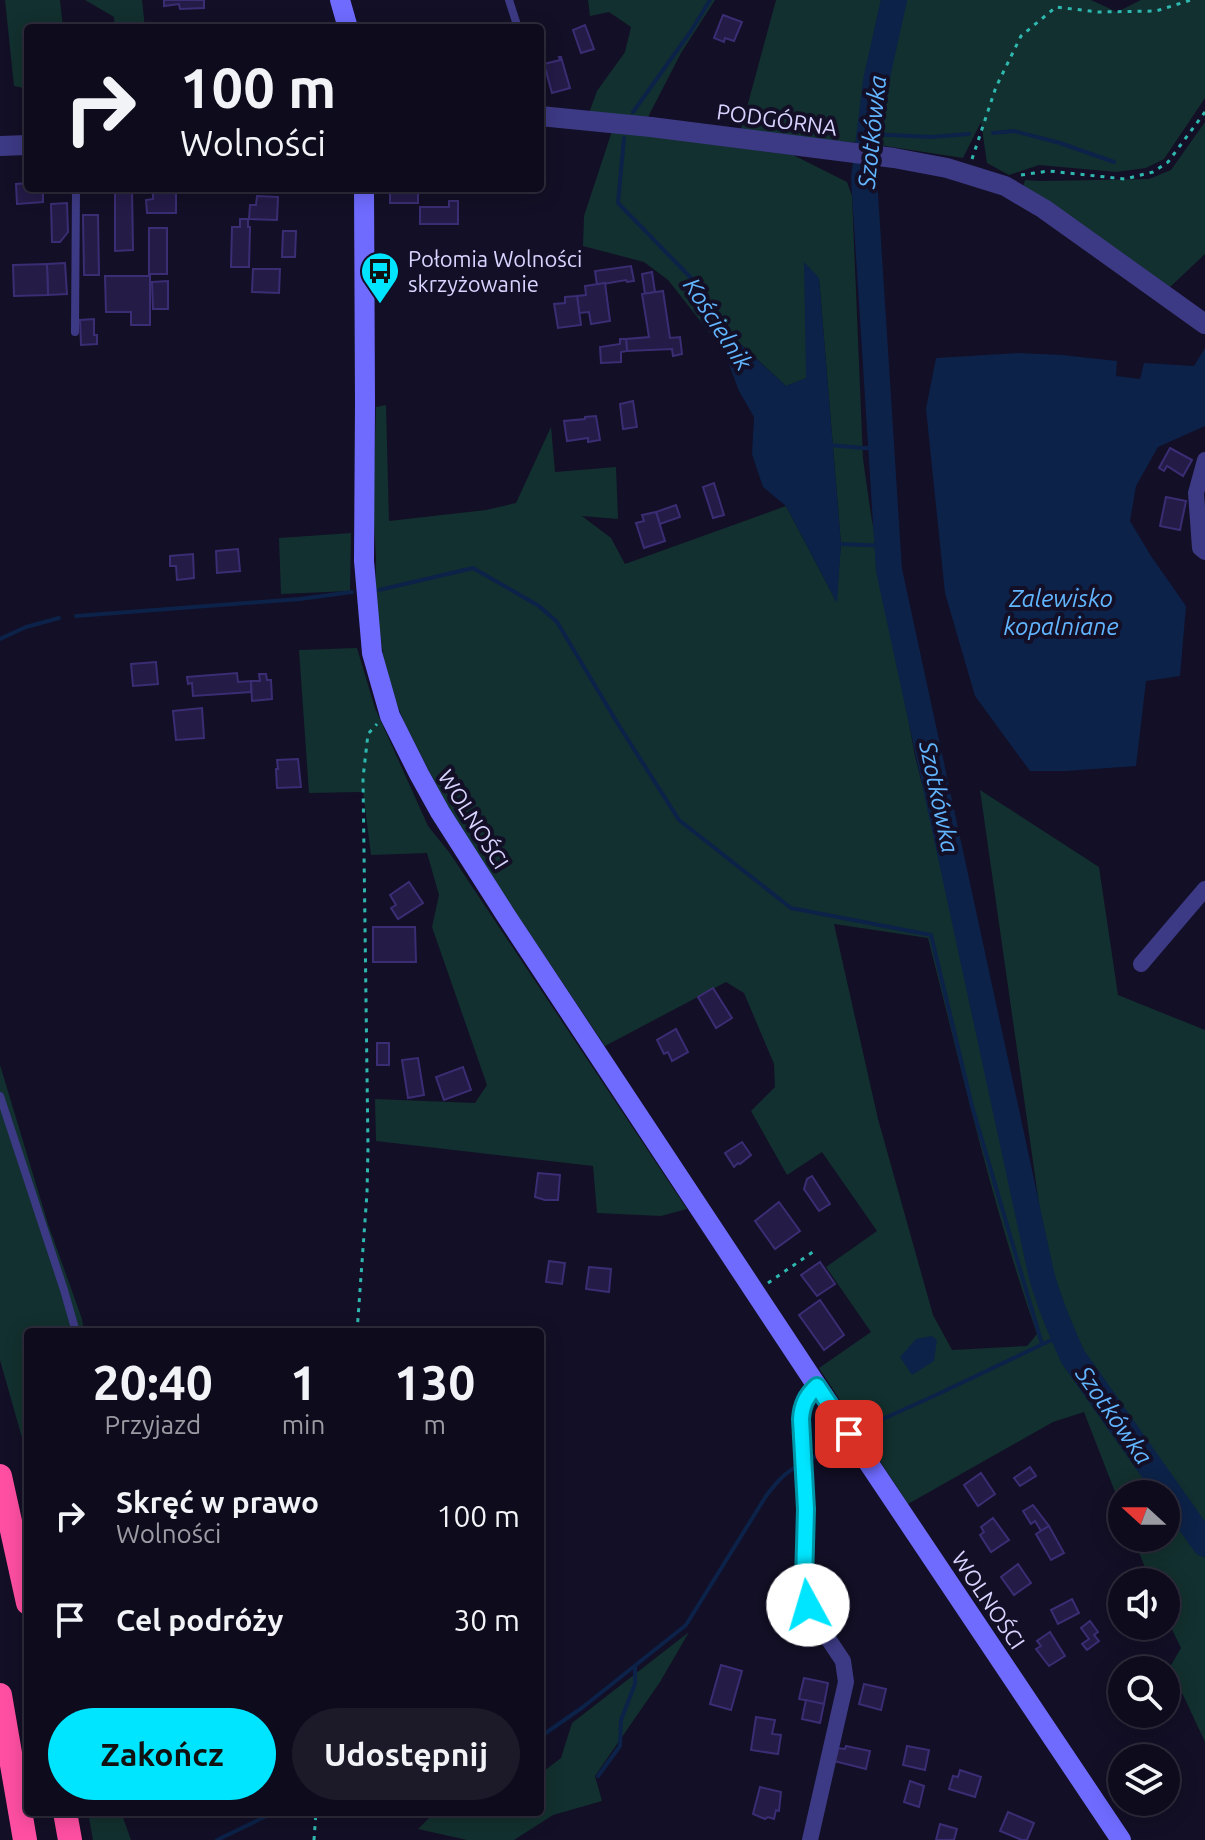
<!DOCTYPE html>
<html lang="pl">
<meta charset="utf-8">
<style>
:root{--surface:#0e0b1c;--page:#1c1929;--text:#f1f3f6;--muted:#9b9ba3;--line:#2e2b3b;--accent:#00e5ff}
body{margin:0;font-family:Ubuntu,sans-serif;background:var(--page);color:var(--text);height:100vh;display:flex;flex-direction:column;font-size:30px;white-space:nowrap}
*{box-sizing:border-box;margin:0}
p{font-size:26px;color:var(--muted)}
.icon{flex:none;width:44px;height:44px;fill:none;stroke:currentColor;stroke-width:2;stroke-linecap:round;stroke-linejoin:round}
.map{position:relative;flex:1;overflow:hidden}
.sheet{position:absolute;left:24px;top:1328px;width:520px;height:488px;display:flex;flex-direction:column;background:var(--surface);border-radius:8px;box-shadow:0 4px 20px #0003,0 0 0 2px var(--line)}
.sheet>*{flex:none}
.guide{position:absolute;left:24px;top:24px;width:520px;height:168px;border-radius:8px;box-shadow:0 4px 20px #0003,0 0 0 2px var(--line);background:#0e0b1c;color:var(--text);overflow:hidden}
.needle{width:52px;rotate:291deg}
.controls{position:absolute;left:1108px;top:1480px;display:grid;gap:16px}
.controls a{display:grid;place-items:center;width:72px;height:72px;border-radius:50%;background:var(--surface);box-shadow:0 4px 20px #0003,0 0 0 2px var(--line);font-size:40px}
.pin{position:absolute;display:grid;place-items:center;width:68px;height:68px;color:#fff;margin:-34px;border-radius:16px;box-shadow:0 4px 12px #0006}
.me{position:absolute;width:88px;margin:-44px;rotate:354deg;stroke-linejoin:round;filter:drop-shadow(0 0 6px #0008)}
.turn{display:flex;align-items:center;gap:28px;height:168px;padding:0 24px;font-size:36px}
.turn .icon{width:104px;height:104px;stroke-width:2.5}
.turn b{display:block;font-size:56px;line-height:68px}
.eta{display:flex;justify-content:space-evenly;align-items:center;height:136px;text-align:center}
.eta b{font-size:48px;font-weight:700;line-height:56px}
.button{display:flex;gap:16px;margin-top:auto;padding:16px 24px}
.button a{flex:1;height:92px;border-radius:48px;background:var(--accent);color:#111;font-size:32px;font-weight:700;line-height:92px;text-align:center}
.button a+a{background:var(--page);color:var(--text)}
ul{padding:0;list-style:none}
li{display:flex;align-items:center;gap:24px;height:104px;padding:0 24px}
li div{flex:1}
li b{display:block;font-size:30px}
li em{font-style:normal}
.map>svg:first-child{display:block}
.green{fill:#12302f;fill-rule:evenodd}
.water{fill:#0c2248}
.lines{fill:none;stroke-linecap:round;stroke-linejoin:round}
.stream{stroke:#0c2248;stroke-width:4}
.river{stroke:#0c2248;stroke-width:26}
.building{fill:#241b47;stroke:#3b2d73;stroke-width:2}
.path{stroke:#2fb8b0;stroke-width:3;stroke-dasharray:4 6;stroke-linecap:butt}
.service{stroke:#3d3a85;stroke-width:8}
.minor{stroke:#3d3a85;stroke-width:16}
.tertiary{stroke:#3d3a85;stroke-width:20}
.secondary{stroke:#6f6bff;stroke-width:20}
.motorway{stroke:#ff4fa3;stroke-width:24}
.route-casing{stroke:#0095a6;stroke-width:20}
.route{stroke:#00e5ff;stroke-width:14}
.labels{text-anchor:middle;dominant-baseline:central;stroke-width:8;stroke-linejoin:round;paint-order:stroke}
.street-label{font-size:22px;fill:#d9d4ff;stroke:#130f26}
.poi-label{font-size:22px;fill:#d9d4ff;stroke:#130f26;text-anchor:start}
.water-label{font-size:24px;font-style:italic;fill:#62b6ff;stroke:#130f26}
</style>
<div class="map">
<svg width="1205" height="1840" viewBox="0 0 1205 1840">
<rect width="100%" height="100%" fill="#130f26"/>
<g class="green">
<polygon points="5,0 60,0 63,28 28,28 28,89 14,86"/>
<polygon points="85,0 142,0 145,28 115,28 114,17"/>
<polygon points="588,0 715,0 681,53 648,117 589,113 597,91 625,52 631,27 609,12 590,16"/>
<polygon points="776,0 1091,0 1117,12 1141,0 1205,0 1205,98 1164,159 1146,168 1116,172 1039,165 1009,175 987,163 981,122 963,158 872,144 740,133"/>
<polygon points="1205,122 1205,254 1170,287 1023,187 1025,180 1040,181 1149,179 1171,170"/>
<path d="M612 131 793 155 847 182 852 196 863 459 871 515 915 756 976 1002 1049 1320 1094 1399 1160 1494H1122V1510L1084 1412 1053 1422 908 1504 819 1368 871 1332 826 1267 877 1231 822 1152 787 1175 751 1111 775 1087 774 1064 744 993 726 982 605 1046 455 822 404 722 386 676 375 597 376 558 373 506 376 407 386 405 389 521 486 510 516 503 551 427 555 472 616 467 618 519 582 516 611 538 625 564 786 506 836 601 841 544 819 278 807 378 786 386 731 335 718 317 726 331 724 351 668 280 644 262 583 246 584 216ZM834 924 928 938C962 1071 992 1205 1037 1334L1027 1346 952 1350 933 1315 878 1119Z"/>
<polygon points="351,533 350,591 281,594 279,538"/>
<polygon points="357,648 375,708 428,826 449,852 687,1209 661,1216 597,1213 593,1166 376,1141 375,1099 475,1103 487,1085 432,927 439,895 427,853 371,855 363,792 309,793 299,650"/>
<polygon points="980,790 1099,867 1118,995 1205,1030 1205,1531 1102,1390 1070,1333 1049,1274"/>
<polygon points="0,1065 48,1224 82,1319 84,1332 28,1332 28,1459 0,1360"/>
<polygon points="1166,1502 1205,1558 1205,1742 1170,1667 1181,1648 1166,1617 1166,1582 1151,1582 1133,1538 1166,1538"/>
<polygon points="689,1632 660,1682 595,1776 602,1801 553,1815 514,1840 467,1840 418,1829 433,1814 437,1812 540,1812 540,1774 561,1758 572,1723"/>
<polygon points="88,1812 121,1812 131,1840 93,1840"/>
</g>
<g class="water">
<polygon points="804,262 819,278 841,544 837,603 786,506 763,487 752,454 754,417 739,391 724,351 726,331 786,386 806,378"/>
<polygon points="1205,348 1205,426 1158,447 1136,486 1130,521 1151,556 1186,606 1180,676 1146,681 1136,766 1066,771 1030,771 975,696 945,593 926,409 936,358 1018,353 1062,355 1117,361 1116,376 1140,379 1144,363 1194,366"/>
<polygon points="932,1336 937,1340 934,1361 912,1375 900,1357 916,1339"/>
</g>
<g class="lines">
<g class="stream">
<polyline points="633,112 691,31 710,0"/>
<polyline points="993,133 1014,131 1060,143 1114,162"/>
<polyline points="869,134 931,137 969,134"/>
<polyline points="624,138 618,203 693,280 728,335"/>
<polyline points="829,445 863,448 881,448"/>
<polyline points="841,544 887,546"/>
<polyline points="379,590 473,568 539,606 557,622 618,724 679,820 791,908 931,935 972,1106 1042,1344"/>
<polyline points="76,616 300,599 352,592"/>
<polyline points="0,639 26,627 59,618"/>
<polyline points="865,1427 936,1395 1062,1335"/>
<polyline points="806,1462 838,1444"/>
<path d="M540 1737 583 1707 686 1625 766 1496C776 1483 784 1473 798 1466"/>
<polyline points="598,1776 620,1746 621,1720 635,1684 635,1666"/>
<polyline points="217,1840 275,1812"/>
</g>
<path class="river" d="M894 0 876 81 864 178 889 570 1041 1273C1049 1303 1060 1329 1073 1357L1205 1544"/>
</g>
<g class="building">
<polygon points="164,0 204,0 204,8 180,9 179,4 164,6"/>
<polygon points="723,15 742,22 734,41 725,38 724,42 714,38"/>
<polygon points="585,25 594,49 581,53 573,30"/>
<polygon points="559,57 561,57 570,88 552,93 544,64 560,60"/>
<polygon points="28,183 28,188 43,188 43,202 17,204 16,184"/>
<rect x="390" y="188" width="28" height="15"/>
<polygon points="115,189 132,189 133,250 115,251"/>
<polygon points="153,189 176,189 176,213 147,213 146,200 153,199"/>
<polygon points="257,196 278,197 277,220 249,219 250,205 256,205"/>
<polygon points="449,201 458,201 458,224 420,224 420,207 449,207"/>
<polygon points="67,203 68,232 60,242 52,242 51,204"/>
<polygon points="83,215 98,215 99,275 84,275"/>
<polygon points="240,219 248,219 248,227 250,227 249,267 231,267 232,227 240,227"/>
<rect x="149" y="228" width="18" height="46"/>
<polygon points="283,231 296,231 295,257 282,257"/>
<polygon points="65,263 67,294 48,295 47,264"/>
<polygon points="47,264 48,295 14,296 13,265"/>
<polygon points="631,266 634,281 627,282 626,280 597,285 595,271"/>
<polygon points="253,269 280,269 279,293 252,292"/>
<polygon points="652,272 655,292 645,294 642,274"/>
<polygon points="105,276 150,276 150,325 131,325 131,312 106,312"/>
<polygon points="168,281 168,309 153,309 152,282"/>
<polygon points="605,283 610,321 591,324 589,312 579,313 577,296 586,295 585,286"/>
<polygon points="663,291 670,338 680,337 682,354 673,356 672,349 627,351 626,339 649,337 642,294"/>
<polygon points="577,296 581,325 558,328 554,304 565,303 565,297"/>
<polygon points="94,319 94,335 97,335 97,344 81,345 80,320"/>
<polygon points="620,339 626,339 627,351 621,352 621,362 601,363 600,347 620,344"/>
<polygon points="633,401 637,427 623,429 620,404"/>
<polygon points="596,416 600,440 588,442 588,438 567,441 564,421 585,419 585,417"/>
<polygon points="1170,448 1192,460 1183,476 1167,466 1164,471 1159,468"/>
<polygon points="714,483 724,515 713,518 703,487"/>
<polygon points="1166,497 1186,501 1180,530 1160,526"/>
<polygon points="676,505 680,517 660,524 656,512"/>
<polygon points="656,512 665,541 644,548 636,523 644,521 642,515"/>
<polygon points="238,549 240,571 217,573 216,551"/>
<polygon points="193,554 194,578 177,580 176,566 170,566 170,556"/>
<polygon points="156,662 158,684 133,686 131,664"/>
<polygon points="237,673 238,682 251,681 251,692 193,696 192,683 188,684 187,677"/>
<polygon points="259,674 266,674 267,680 271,680 272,699 252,701 251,681 260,681"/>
<polygon points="202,708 204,738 176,740 173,711"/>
<polygon points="298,759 301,787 277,788 276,769 278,769 277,760"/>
<polygon points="409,882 423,903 398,919 391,908 396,905 390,895"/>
<polygon points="373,927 415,927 416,962 373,962"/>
<polygon points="713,988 732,1018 716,1028 698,997"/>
<polygon points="676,1029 688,1052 672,1061 668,1052 664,1054 657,1040"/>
<rect x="377" y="1043" width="12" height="22"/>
<polygon points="418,1058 424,1095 408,1098 402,1060"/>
<polygon points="463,1067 471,1090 444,1100 436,1077"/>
<polygon points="742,1142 751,1155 740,1164 738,1163 734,1167 725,1153"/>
<polygon points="538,1173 560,1175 558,1200 545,1200 535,1197"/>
<polygon points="812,1176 830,1204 819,1211 804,1189 807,1179"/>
<polygon points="779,1202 800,1231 775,1249 755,1221"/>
<polygon points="549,1261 565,1263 562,1284 546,1282"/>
<polygon points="820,1262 835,1284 817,1296 801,1275"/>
<polygon points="589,1267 611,1269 609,1292 586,1289"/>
<polygon points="820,1300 844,1335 824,1350 799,1315"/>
<polygon points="1030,1467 1036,1476 1020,1486 1014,1478"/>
<polygon points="981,1473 995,1494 978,1506 964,1485"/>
<polygon points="1033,1505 1049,1526 1041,1531 1035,1521 1031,1524 1023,1511"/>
<polygon points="993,1518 1009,1540 991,1552 980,1535 984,1532 981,1527"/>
<polygon points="1049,1526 1064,1553 1051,1560 1036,1534"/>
<polygon points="1018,1564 1031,1583 1014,1595 1001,1577"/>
<polygon points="1072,1599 1079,1613 1058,1624 1051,1610"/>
<polygon points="1090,1621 1098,1632 1094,1635 1099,1641 1087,1650 1082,1644 1089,1639 1081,1628"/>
<polygon points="1050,1632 1065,1656 1049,1666 1036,1649 1041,1646 1037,1641"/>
<polygon points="721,1665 742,1671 731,1710 710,1704"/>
<polygon points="804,1678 828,1683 824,1704 799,1699"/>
<polygon points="864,1684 886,1689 881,1710 859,1704"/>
<polygon points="806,1700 824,1704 820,1723 802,1719"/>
<polygon points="756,1717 775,1720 772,1734 781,1735 778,1754 751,1750"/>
<polygon points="846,1746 870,1751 866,1769 834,1761 837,1748 845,1749"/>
<polygon points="907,1746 929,1750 925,1770 903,1765"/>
<polygon points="960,1770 981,1777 975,1797 949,1789 953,1776 958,1777"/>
<polygon points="910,1781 924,1786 919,1807 904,1802"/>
<polygon points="760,1787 781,1792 779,1811 776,1810 774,1819 768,1817 765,1819 753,1814"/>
<polygon points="1008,1812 1034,1823 1027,1840 1022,1840 1000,1831"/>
<polygon points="940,1824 957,1829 954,1840 936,1840"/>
</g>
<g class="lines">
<g class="path">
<polyline points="972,159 996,87 1021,36 1056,7 1098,12 1156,11 1191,0"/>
<polyline points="1021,175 1049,171 1125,179 1153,172 1168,162 1205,112"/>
<polyline points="768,1283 817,1249"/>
<polyline points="357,1332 367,1193 368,1148 363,778 368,734 377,724"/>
<polyline points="314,1840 316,1812"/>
</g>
<g class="service">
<polyline points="509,0 518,28"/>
<polyline points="75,332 76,188"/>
<polyline points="0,1096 64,1290 76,1332"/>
</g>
<g class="minor">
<polyline points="1205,460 1196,493 1200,548 1205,552"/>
<polyline points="1141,964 1205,889"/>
<polyline points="810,1840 846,1682 843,1661 817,1622 808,1605 804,1582 806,1509 802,1456 802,1411 808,1394 817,1386"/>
</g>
<g class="tertiary">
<polyline points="540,116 651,127 894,158 947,168 1005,186 1044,209 1205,324"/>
<polyline points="0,146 28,145"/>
</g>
<g class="secondary">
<polyline points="340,0 348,28"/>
<polyline points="364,188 365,403 364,561 372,653 390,716 419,774 440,812 505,914 817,1386 1121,1840"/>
</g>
<g class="motorway">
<polyline points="0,1476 28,1603"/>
<polyline points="0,1695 25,1840"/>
<polyline points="65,1812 70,1840"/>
</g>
</g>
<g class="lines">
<defs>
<path id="route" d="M808 1605 804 1582 806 1509 801 1419C802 1405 806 1396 817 1386L849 1434"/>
</defs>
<use href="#route" class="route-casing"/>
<use href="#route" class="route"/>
</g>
<defs>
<symbol id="bus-pin" viewBox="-11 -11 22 30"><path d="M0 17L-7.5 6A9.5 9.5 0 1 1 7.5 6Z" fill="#00e5ff" stroke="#130f26"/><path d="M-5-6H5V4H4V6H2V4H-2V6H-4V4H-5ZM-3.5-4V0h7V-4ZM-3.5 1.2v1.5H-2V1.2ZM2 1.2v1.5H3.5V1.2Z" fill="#111"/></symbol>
</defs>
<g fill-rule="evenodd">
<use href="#bus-pin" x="358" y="249" width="44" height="60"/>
</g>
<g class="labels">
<g class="street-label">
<text transform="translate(777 119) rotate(8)">PODGÓRNA</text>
<text transform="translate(474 819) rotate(58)">WOLNOŚCI</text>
<text transform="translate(989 1600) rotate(56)">WOLNOŚCI</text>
</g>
<g class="poi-label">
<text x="408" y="258">Połomia Wolności<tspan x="408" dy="25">skrzyżowanie</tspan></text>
</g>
<g class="water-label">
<text transform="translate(872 132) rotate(-84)">Szotkówka</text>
<text transform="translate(718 324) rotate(57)">Kościelnik</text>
<text x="1061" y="598">Zalewisko<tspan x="1061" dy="28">kopalniane</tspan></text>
<text transform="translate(939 797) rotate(78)">Szotkówka</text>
<text transform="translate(1114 1415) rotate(55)">Szotkówka</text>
</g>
</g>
</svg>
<div class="controls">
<a><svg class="needle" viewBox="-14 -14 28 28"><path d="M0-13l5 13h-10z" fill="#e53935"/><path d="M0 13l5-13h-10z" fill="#9b9ba3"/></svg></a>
<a><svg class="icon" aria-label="sound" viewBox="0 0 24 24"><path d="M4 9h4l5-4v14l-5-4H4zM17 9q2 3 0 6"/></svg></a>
<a><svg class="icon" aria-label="search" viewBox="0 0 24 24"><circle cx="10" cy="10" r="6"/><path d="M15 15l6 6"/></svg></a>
<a><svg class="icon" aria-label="layers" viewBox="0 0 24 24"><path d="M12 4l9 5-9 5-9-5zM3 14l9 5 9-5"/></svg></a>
</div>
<div class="pin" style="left:849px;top:1434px;background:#d93025"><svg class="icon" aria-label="arrive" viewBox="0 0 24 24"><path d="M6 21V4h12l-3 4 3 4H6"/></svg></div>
<svg class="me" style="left:808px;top:1605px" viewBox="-20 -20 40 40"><circle r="19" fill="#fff"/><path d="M0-13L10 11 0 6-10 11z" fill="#00e5ff"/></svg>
<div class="guide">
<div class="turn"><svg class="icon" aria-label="right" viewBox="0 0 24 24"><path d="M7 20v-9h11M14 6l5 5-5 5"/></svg><div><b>100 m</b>Wolności</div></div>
</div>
<section class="sheet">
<div class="eta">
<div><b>20:40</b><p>Przyjazd</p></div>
<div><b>1</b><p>min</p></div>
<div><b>130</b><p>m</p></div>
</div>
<ul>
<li><svg class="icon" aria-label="right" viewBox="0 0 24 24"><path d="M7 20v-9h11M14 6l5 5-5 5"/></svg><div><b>Skręć w prawo</b><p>Wolności</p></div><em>100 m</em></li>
<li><svg class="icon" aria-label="arrive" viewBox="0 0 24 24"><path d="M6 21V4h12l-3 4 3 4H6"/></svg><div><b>Cel podróży</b></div><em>30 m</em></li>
</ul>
<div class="button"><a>Zakończ</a><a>Udostępnij</a></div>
</section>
</div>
